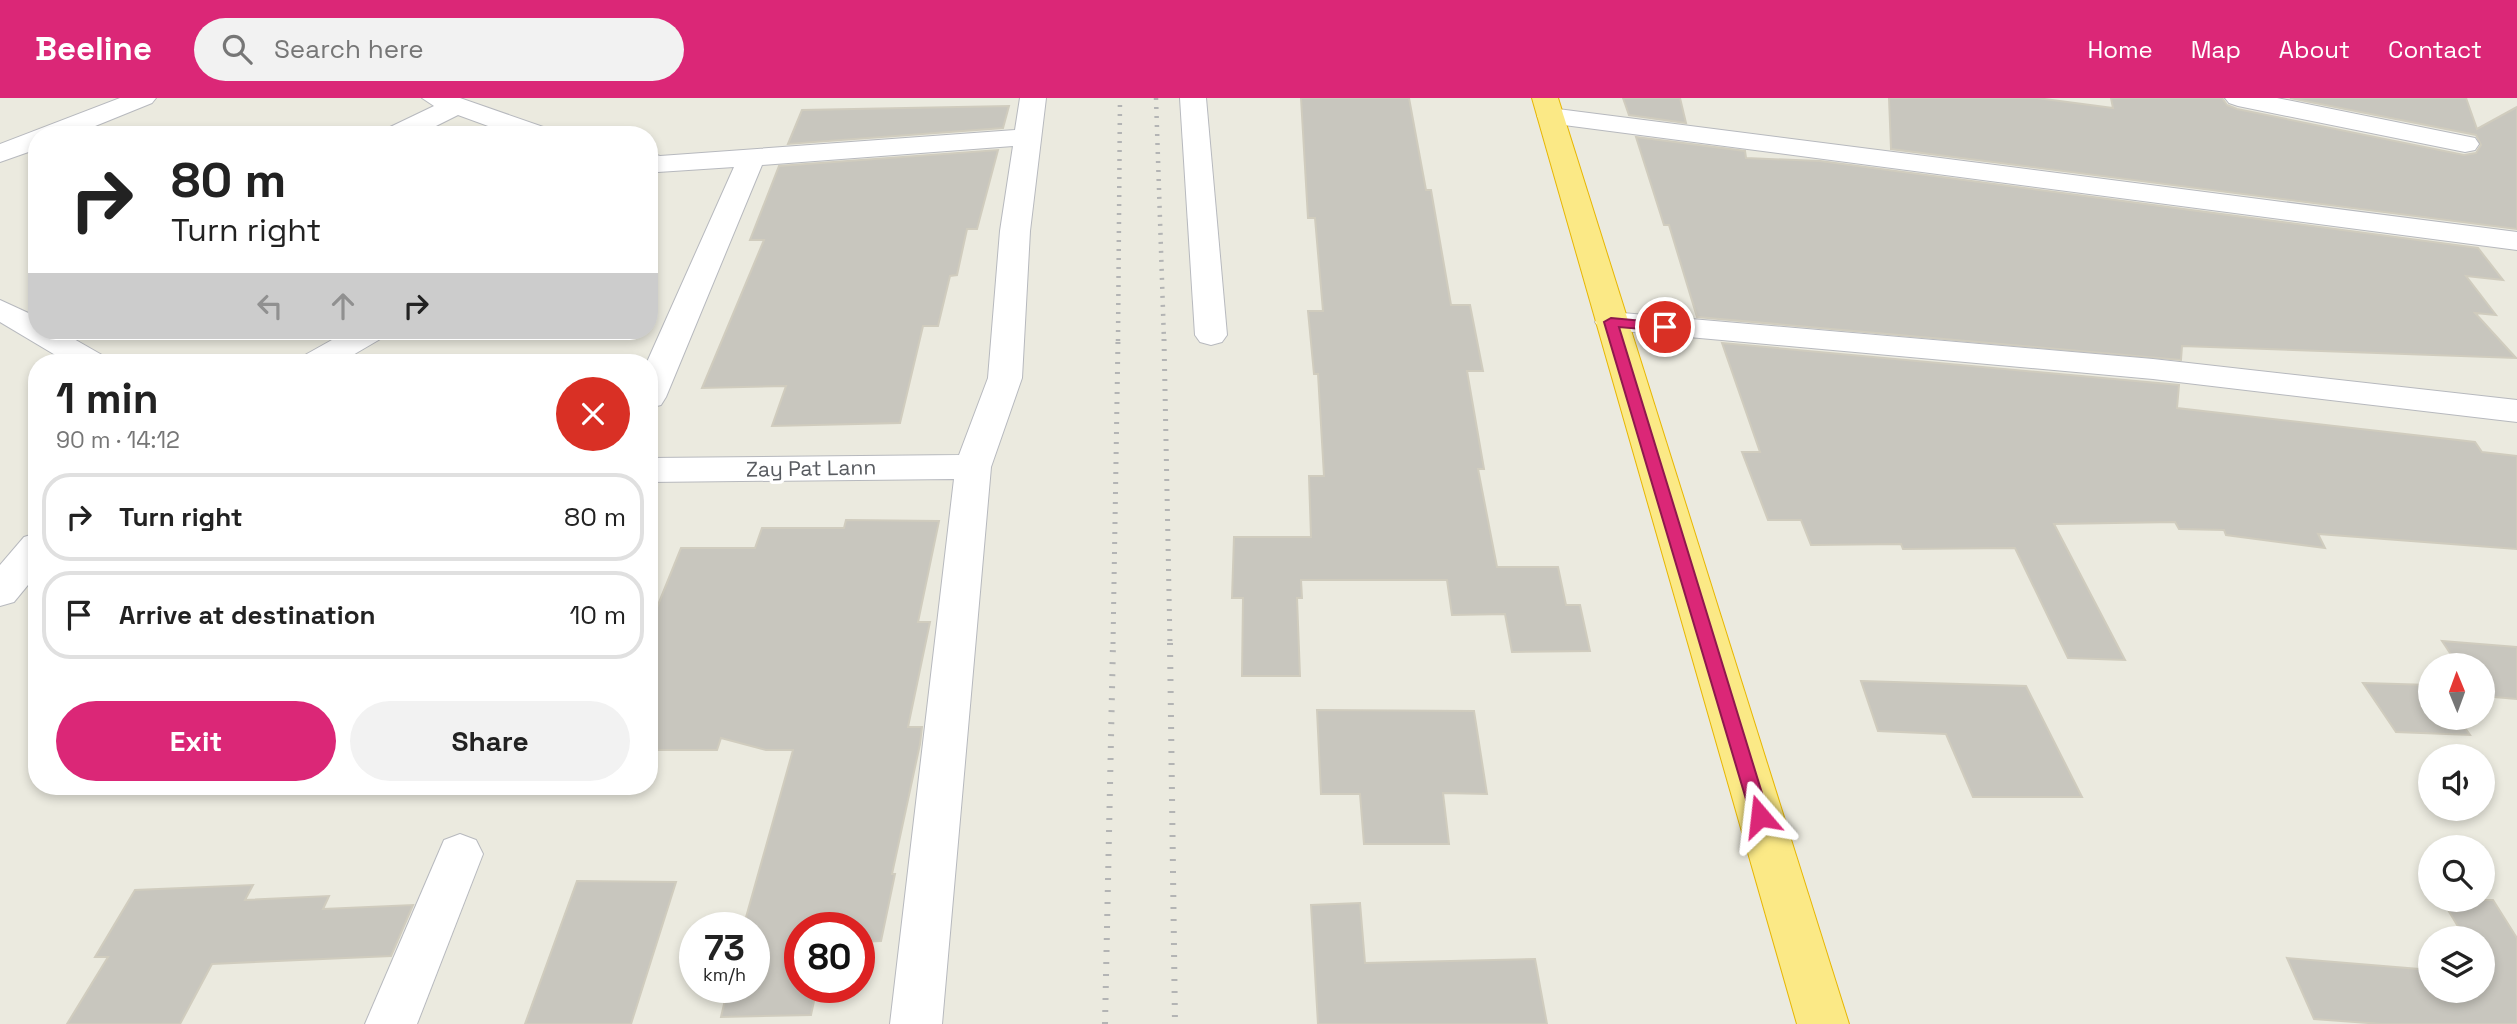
<!DOCTYPE html>
<meta charset="utf-8">
<style>
:root{--surface:#fff;--page:#f2f2f2;--text:#222;--muted:#767676;--line:#e0e0e0;--accent:#db2777}
body{margin:0;font-family:"Space Grotesk",sans-serif;background:var(--page);color:var(--text);height:100vh;display:flex;flex-direction:column;font-size:26px;white-space:nowrap}
*{box-sizing:border-box;margin:0}
p{font-size:23px;color:var(--muted)}
.icon{flex:none;width:38px;height:38px;fill:none;stroke:currentColor;stroke-width:2;stroke-linecap:round;stroke-linejoin:round}
.map{position:relative;flex:1;overflow:hidden}
.side{position:absolute;left:28px;top:256px;width:630px;height:441px;display:flex;flex-direction:column;background:var(--surface);border-radius:28px;box-shadow:0 4px 10px #0003}
.side>*{flex:none}
.top-card{position:absolute;left:28px;top:28px;width:630px;height:214px;border-radius:28px;box-shadow:0 4px 10px #0003;background:#fff;color:var(--text);overflow:hidden}
.needle{width:46px;rotate:359deg}
.tools{position:absolute;left:2418px;top:555px;display:grid;gap:14px}
.tools a{display:grid;place-items:center;width:77px;height:77px;border-radius:50%;background:var(--surface);box-shadow:0 4px 10px #0003;font-size:35px}
.speed{position:absolute;left:679px;top:814px;display:flex;gap:14px;font-size:35px;font-weight:700;text-align:center}
.speed>*{display:grid;place-content:center;width:91px;height:91px;border-radius:50%;background:var(--surface);box-shadow:0 4px 10px #0003;line-height:1}
.speed small{font-size:18px;font-weight:400}
.speed .limit{border:10px solid #d22;background:#fff;color:#111}
.pin{position:absolute;display:grid;place-items:center;width:60px;height:60px;color:#fff;margin:-30px;border:4px solid #fff;border-radius:50%;box-shadow:0 2px 7px #0007}
.me{position:absolute;width:77px;margin:-38px;rotate:343deg;stroke-linejoin:round;filter:drop-shadow(0 0 5px #0008)}
.turn{display:flex;align-items:center;gap:24px;height:147px;padding:0 28px;font-size:32px}
.turn .icon{width:91px;height:91px;stroke-width:2.5}
.turn b{display:block;font-size:49px;line-height:60px}
.lanes{display:flex;align-items:center;height:66px;padding:0 28px;background:#0003;justify-content:center;gap:35px;direction:ltr}
.lanes .off{opacity:.35}
.round{display:grid;place-items:center;flex:none;width:74px;height:74px;border-radius:37px;background:var(--page)}
.overview{display:flex;align-items:center;justify-content:space-between;height:119px;padding:0 28px}
h1{font-size:42px;font-weight:600;line-height:52px}
.action{display:flex;gap:14px;margin-top:auto;padding:14px 28px}
.action a{flex:1;height:80px;border-radius:42px;background:var(--accent);color:#fff;font-size:28px;font-weight:600;line-height:80px;text-align:center}
.action a+a{background:var(--page);color:var(--text)}
ul{padding:0;list-style:none}
li{display:flex;align-items:center;gap:21px;height:88px;margin:0 14px 10px;padding:0 14px;border:4px solid var(--line);border-radius:28px}
li div{flex:1}
li b{display:block;font-size:26px}
li em{font-style:normal}
header{display:flex;align-items:center;gap:42px;box-sizing:border-box;height:98px;padding:0 35px;background:var(--accent);color:#fff}
header strong{font-size:33px}
nav{display:flex;gap:38px;margin-inline-start:auto;font-size:24px}
.search{width:490px;height:63px;background:var(--page);display:flex;align-items:center;gap:18px;box-sizing:border-box;padding:0 24px;border-radius:38px;color:var(--muted);font-size:26px}
.map>svg:first-child{display:block}
.building{fill:#c8c6be;stroke:#d0ccbe;stroke-width:2}
.lines{fill:none;stroke-linecap:round;stroke-linejoin:round}
.street-casing{stroke:#b7b9be;stroke-width:2}
.highway-casing{stroke:#e7b603;stroke-width:2}
.street{fill:#fff;fill-rule:evenodd}
.highway{fill:#fbe986;fill-rule:evenodd}
.rail-far2{stroke:#b3b4b4;stroke-width:4.5;stroke-dasharray:2 7;stroke-linecap:butt}
.rail-far1{stroke:#b3b4b4;stroke-width:5;stroke-dasharray:2 8;stroke-linecap:butt}
.rail{stroke:#b3b4b4;stroke-width:6;stroke-dasharray:2 10;stroke-linecap:butt}
.route{fill:#db2777;stroke:#8e194d;stroke-width:2}
.labels{text-anchor:middle;dominant-baseline:central;stroke-width:7;stroke-linejoin:round;paint-order:stroke}
.street-label{font-size:21px;fill:#585b60;stroke:#fff}
</style>
<header>
<strong>Beeline</strong>
<div class="search"><svg class="icon" aria-label="search" viewBox="0 0 24 24"><circle cx="10" cy="10" r="6"/><path d="M15 15l6 6"/></svg>Search here</div>
<nav><a>Home</a><a>Map</a><a>About</a><a>Contact</a></nav>
</header>
<div class="map">
<svg width="2517" height="926" viewBox="0 0 2517 926">
<rect width="100%" height="100%" fill="#ebeadf"/>
<g class="building">
<polygon points="1301,0 1409,0 1426,92 1431,92 1451,207 1470,207 1483,273 1467,273 1484,371 1478,371 1497,469 1558,469 1566,507 1580,507 1590,553 1512,554 1505,516 1452,517 1447,482 1301,482 1302,500 1297,500 1300,578 1242,578 1243,500 1232,500 1234,439 1311,439 1309,378 1324,378 1318,276 1314,276 1308,213 1323,213 1315,120 1308,120"/>
<polygon points="1623,0 1680,0 1686,25 1629,17"/>
<polygon points="1889,0 2037,0 2113,10 2111,0 2222,0 2227,7 2237,11 2464,57 2476,55 2481,47 2476,37 2290,0 2466,0 2477,31 2517,9 2517,131 1891,51"/>
<polygon points="1009,8 1003,30 788,46 802,12"/>
<polygon points="1636,39 1745,53 1746,60 1820,63 2478,150 2503,182 2466,178 2496,217 2475,215 2516,260 2182,248 2181,262 1697,219 1669,127 1664,127"/>
<polygon points="998,52 977,131 967,131 957,177 950,178 938,228 923,228 900,325 772,328 786,288 702,290 764,142 750,142 779,68"/>
<polygon points="1722,245 2179,287 2177,310 2475,344 2482,354 2517,358 2517,451 2318,436 2325,450 2226,437 2224,432 2179,431 2175,424 2054,426 2125,562 2068,560 2015,450 1903,451 1901,446 1811,447 1801,422 1768,422 1742,354 1760,354"/>
<polygon points="846,422 939,423 918,524 930,524 908,629 922,629 920,646 892,776 895,776 881,843 859,844 859,830 800,830 800,889 817,889 811,917 721,919 728,889 754,889 754,830 743,830 793,652 766,652 721,640 717,652 649,652 649,529 681,450 755,450 762,430 844,430"/>
<polygon points="2442,543 2517,549 2517,601 2483,598 2483,567 2458,567"/>
<polygon points="1861,583 2026,588 2082,699 1973,699 1946,636 1878,633"/>
<polygon points="2363,585 2431,587 2431,620 2458,620 2470,637 2396,634"/>
<polygon points="1317,612 1474,613 1487,696 1443,695 1449,746 1364,746 1360,696 1321,696"/>
<polygon points="577,783 676,784 631,926 525,926"/>
<polygon points="253,787 245,802 329,798 323,811 413,807 391,858 212,866 180,926 67,926 108,859 95,859 135,792"/>
<polygon points="2442,802 2493,802 2517,840 2517,926 2382,926 2314,921 2287,860 2431,872 2431,892 2483,892 2483,877 2488,877 2483,869 2483,840 2465,840"/>
<polygon points="1360,805 1365,865 1535,861 1547,926 1318,926 1311,807"/>
</g>
<g class="lines">
<defs>
<g id="street">
<polygon points="120,0 156,0 152,5 73,37 37,37 37,51 0,64 0,46"/>
<polygon points="422,0 460,0 549,31 552,37 513,37 458,17 418,37 383,37 386,31 434,8"/>
<polygon points="1020,0 1046,0 1030,133 1022,280 991,369 942,926 890,926 954,381 649,384 649,360 959,357 988,280 1000,133 1013,48 762,67 666,299 661,307 649,310 647,264 734,69 658,74 649,72 649,55 660,58 1015,32"/>
<polygon points="1180,0 1206,0 1227,237 1222,244 1211,247 1200,244 1195,237"/>
<polygon points="2225,0 2277,0 2465,38 2475,40 2479,46 2475,52 2465,54 2238,8 2229,5"/>
<polygon points="1550,10 2517,134 2517,152 1541,24 1537,18 1541,12"/>
<polygon points="0,202 37,219 37,233 60,233 102,257 107,264 67,264 0,224"/>
<polygon points="1611,214 2153,261 2517,302 2517,324 2153,281 1600,231 1595,224 1600,217"/>
<polygon points="348,233 387,233 382,240 341,264 300,264 305,257"/>
<polygon points="37,435 37,476 14,504 0,508 0,467 24,439"/>
<polygon points="460,736 476,742 483,756 417,926 365,926 444,742"/>
</g>
<polygon id="highway" points="1532,0 1558,0 1849,926 1797,926"/>
</defs>
<use href="#street" class="street-casing"/>
<use href="#highway" class="highway-casing"/>
<use href="#street" class="street"/>
<use href="#highway" class="highway"/>
<g class="rail-far2">
<polyline points="1156,0 1164,243"/>
<polyline points="1118,243 1120,0"/>
</g>
<g class="rail-far1">
<polyline points="1164,241 1170,546"/>
<polyline points="1113,546 1118,241"/>
</g>
<g class="rail">
<polyline points="1170,545 1175,926"/>
<polyline points="1105,926 1113,545"/>
</g>
</g>
<polygon class="route" points="1611,220 1665,225 1672,229 1665,233 1619,229 1769,718 1767,724 1753,724 1751,718 1604,224"/>
<g class="labels">
<g class="street-label">
<text transform="translate(811 370) rotate(-1)">Zay Pat Lann</text>
</g>
</g>
</svg>
<div class="tools">
<a><svg class="needle" viewBox="-14 -14 28 28"><path d="M0-13l5 13h-10z" fill="#e53935"/><path d="M0 13l5-13h-10z" fill="#767676"/></svg></a>
<a><svg class="icon" aria-label="sound" viewBox="0 0 24 24"><path d="M4 9h4l5-4v14l-5-4H4zM17 9q2 3 0 6"/></svg></a>
<a><svg class="icon" aria-label="search" viewBox="0 0 24 24"><circle cx="10" cy="10" r="6"/><path d="M15 15l6 6"/></svg></a>
<a><svg class="icon" aria-label="layers" viewBox="0 0 24 24"><path d="M12 4l9 5-9 5-9-5zM3 14l9 5 9-5"/></svg></a>
</div>
<div class="speed"><div>73<small>km/h</small></div><div class="limit">80</div></div>
<div class="pin" style="left:1665px;top:229px;background:#d93025"><svg class="icon" aria-label="arrive" viewBox="0 0 24 24"><path d="M6 21V4h12l-3 4 3 4H6"/></svg></div>
<svg class="me" style="left:1760px;top:718px" viewBox="-20 -20 40 40"><path d="M0-17L14 15 0 8-14 15z" fill="#db2777" stroke="#fff" stroke-width="4"/></svg>
<div class="top-card">
<div class="turn"><svg class="icon" aria-label="right" viewBox="0 0 24 24"><path d="M7 20v-9h11M14 6l5 5-5 5"/></svg><div><b>80 m</b>Turn right</div></div>
<div class="lanes"><svg class="icon off" aria-label="left" viewBox="0 0 24 24"><path d="M17 20v-9H6M10 6l-5 5 5 5"/></svg><svg class="icon off" aria-label="ahead" viewBox="0 0 24 24"><path d="M12 20V5M6 11l6-6 6 6"/></svg><svg class="icon" aria-label="right" viewBox="0 0 24 24"><path d="M7 20v-9h11M14 6l5 5-5 5"/></svg></div>
</div>
<section class="side">
<div class="overview"><div><h1>1 min</h1><p>90 m · 14:12</p></div><a class="round" style="background:#d93025;color:#fff"><svg class="icon" aria-label="close" viewBox="0 0 24 24"><path d="M6 6l12 12M18 6L6 18"/></svg></a></div>
<ul>
<li><svg class="icon" aria-label="right" viewBox="0 0 24 24"><path d="M7 20v-9h11M14 6l5 5-5 5"/></svg><div><b>Turn right</b></div><em>80 m</em></li>
<li><svg class="icon" aria-label="arrive" viewBox="0 0 24 24"><path d="M6 21V4h12l-3 4 3 4H6"/></svg><div><b>Arrive at destination</b></div><em>10 m</em></li>
</ul>
<div class="action"><a>Exit</a><a>Share</a></div>
</section>
</div>
